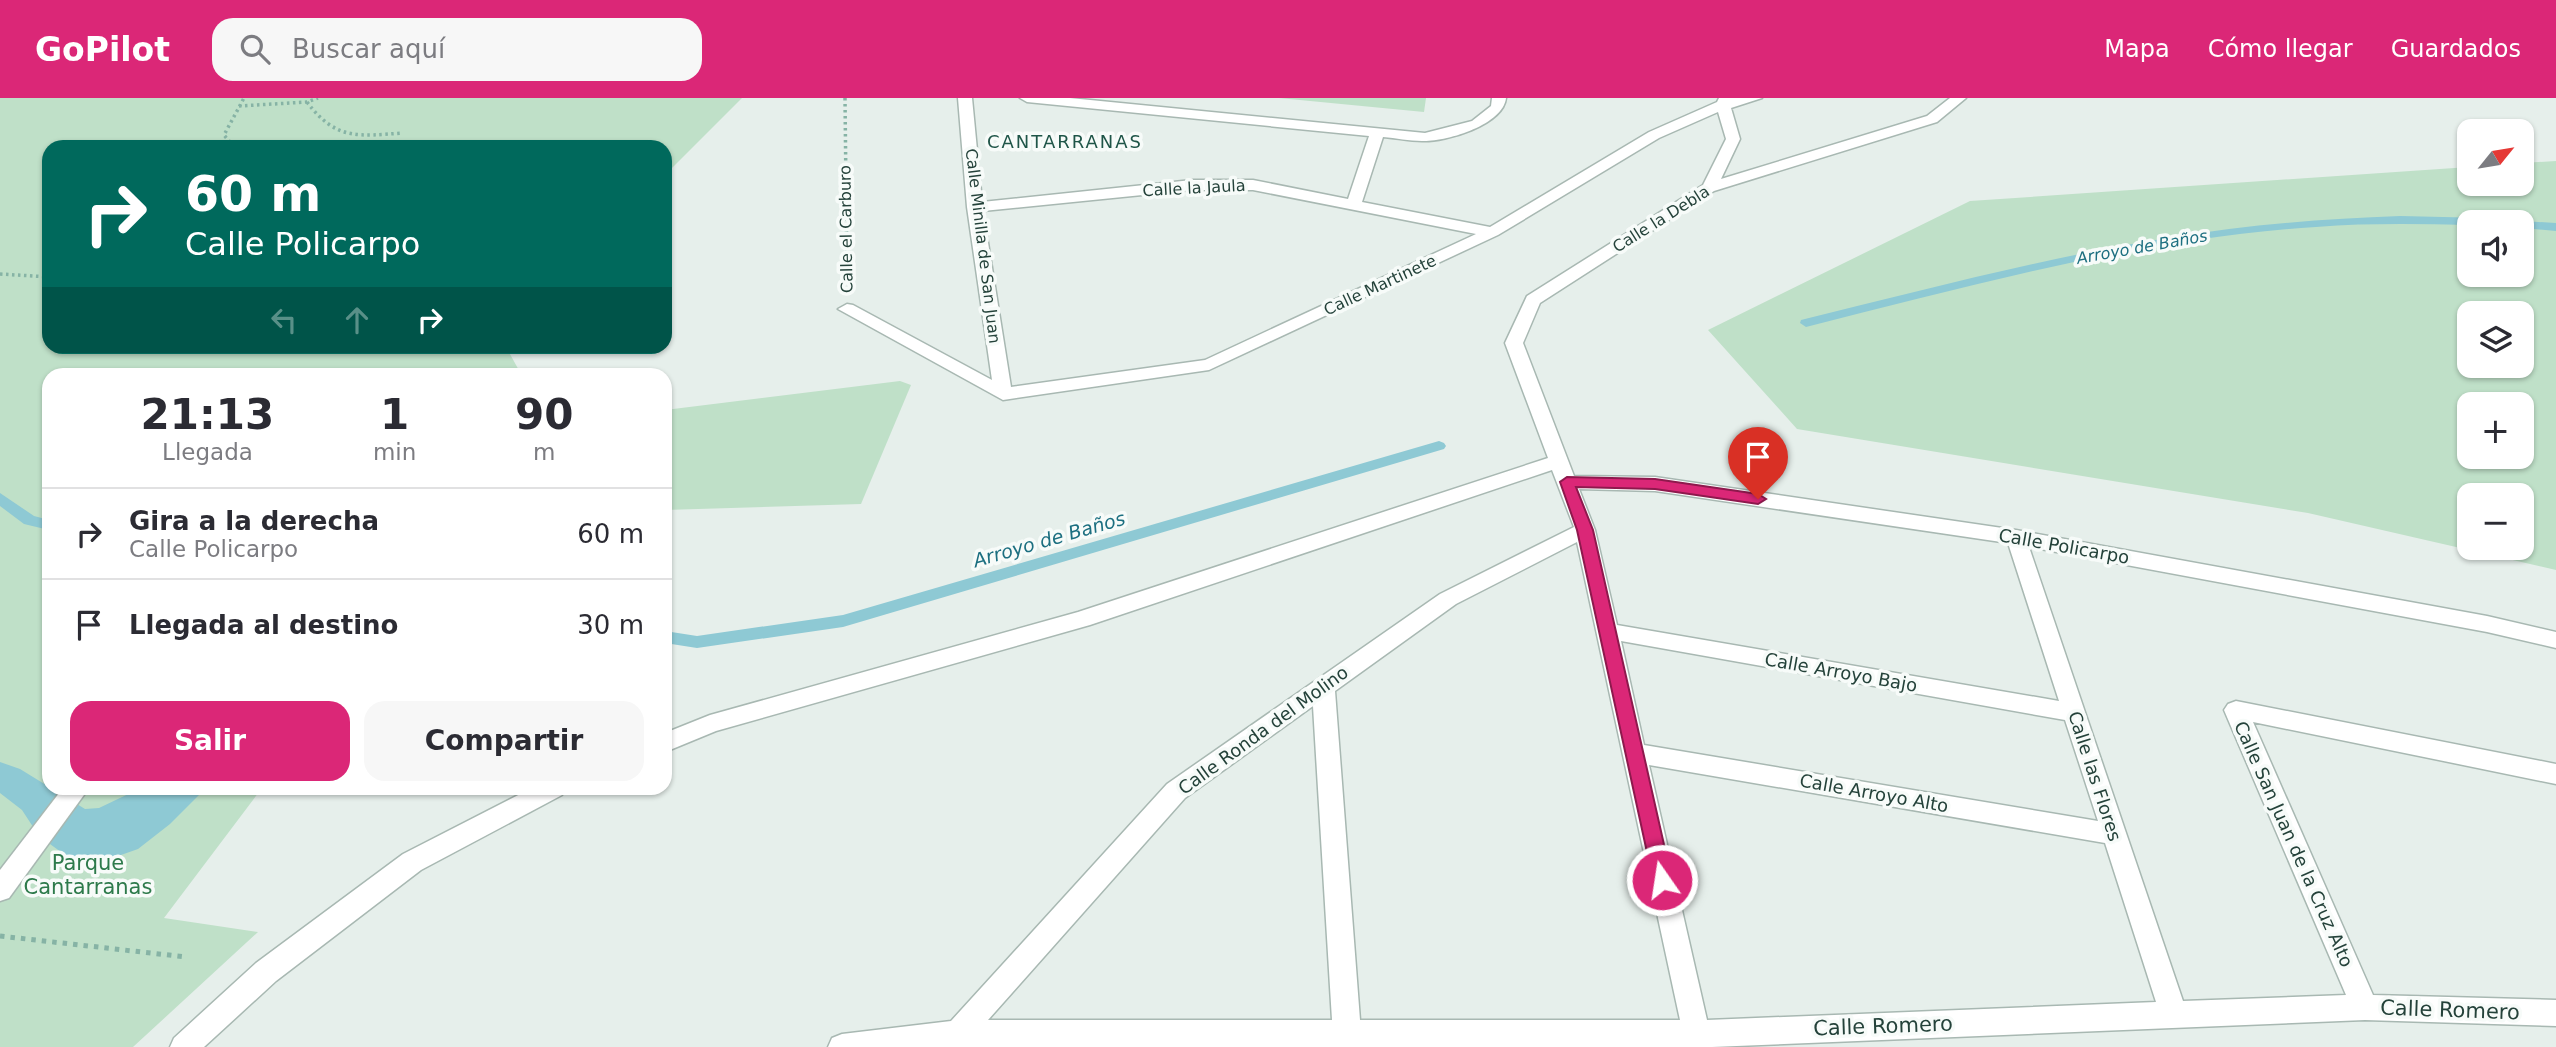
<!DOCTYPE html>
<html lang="es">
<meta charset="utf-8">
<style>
:root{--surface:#fff;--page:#f7f7f7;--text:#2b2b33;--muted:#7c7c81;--line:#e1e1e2;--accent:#db2777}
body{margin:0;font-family:"DejaVu Sans",sans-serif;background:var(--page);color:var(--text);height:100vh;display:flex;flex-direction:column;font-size:26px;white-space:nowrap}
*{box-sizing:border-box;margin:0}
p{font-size:23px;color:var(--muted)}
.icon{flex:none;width:38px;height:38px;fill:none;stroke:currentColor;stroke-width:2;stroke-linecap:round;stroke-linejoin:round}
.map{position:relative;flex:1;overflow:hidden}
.side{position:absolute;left:42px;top:270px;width:630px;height:427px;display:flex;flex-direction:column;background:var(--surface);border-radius:21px;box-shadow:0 2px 5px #0004}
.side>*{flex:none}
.hud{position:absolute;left:42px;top:42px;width:630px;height:214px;border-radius:21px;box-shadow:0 2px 5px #0004;background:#00695c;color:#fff;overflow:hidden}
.needle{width:46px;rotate:60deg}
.fabs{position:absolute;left:2457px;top:21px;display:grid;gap:14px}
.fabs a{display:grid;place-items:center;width:77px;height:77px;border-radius:14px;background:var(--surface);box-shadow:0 2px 5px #0004;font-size:35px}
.pin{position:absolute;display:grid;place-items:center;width:60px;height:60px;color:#fff;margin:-72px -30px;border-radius:50% 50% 50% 0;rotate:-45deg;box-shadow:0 0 7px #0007}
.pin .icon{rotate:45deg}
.me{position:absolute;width:77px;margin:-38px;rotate:347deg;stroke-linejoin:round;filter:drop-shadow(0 0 5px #0008)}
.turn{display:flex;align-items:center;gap:24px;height:147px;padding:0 28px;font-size:32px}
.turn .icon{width:91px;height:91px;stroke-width:2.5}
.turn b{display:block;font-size:49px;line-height:60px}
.lanes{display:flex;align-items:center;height:66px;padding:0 28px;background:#0003;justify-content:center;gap:35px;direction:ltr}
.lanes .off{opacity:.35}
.eta{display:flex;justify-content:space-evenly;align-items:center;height:119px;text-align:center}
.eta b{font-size:42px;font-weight:700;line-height:49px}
.action{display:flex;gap:14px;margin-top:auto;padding:14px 28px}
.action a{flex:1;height:80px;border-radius:21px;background:var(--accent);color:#fff;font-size:28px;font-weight:700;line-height:80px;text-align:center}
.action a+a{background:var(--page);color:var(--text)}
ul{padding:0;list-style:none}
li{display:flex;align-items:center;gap:21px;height:91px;padding:0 28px;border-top:2px solid var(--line)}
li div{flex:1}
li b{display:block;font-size:26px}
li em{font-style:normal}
header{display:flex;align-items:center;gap:42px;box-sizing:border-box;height:98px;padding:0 35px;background:var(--accent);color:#fff}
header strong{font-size:33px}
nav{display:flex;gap:38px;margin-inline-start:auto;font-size:24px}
.search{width:490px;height:63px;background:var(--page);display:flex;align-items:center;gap:18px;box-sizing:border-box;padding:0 24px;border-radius:21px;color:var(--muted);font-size:26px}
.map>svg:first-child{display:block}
.green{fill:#bfe0c8;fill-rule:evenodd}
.water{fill:#8ec9d4}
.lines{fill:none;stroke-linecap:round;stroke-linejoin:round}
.stream{fill:#8ec9d4;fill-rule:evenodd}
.street-casing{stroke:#a8b8b2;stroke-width:3}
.path-far1{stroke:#86b3a5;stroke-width:3.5;stroke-dasharray:2.5 3.5;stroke-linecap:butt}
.path{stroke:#86b3a5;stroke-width:5;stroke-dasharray:4.5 6;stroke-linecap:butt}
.street{fill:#fff;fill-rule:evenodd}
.route{fill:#db2777;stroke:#8e194d;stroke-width:2}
.labels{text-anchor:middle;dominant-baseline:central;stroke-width:7;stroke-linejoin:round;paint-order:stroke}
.far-street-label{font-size:16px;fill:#24423a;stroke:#f7fbf9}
.far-water-label{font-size:16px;font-style:italic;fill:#1c6f80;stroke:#f7fbf9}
.far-quarter-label{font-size:18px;letter-spacing:2px;fill:#1f5548;stroke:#f7fbf9}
.street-label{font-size:18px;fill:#24423a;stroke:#f7fbf9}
.water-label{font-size:19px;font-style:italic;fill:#1c6f80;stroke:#f7fbf9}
.near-park-label{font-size:21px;fill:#2d7a4b;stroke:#f7fbf9}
.near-street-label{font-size:21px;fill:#24423a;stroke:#f7fbf9}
</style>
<header>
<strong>GoPilot</strong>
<div class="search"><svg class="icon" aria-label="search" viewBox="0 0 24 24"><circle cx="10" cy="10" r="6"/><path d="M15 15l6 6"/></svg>Buscar aquí</div>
<nav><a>Mapa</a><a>Cómo llegar</a><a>Guardados</a></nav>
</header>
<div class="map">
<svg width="2556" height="949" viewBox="0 0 2556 949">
<rect width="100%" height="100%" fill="#e6efeb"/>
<g class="green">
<polygon points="0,0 742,0 665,77 665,49 49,49 49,248 506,249 521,276 49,276 49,690 262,690 164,820 258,834 133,949 0,949"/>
<polygon points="1279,0 1426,0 1424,14"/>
<path d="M2556 63V472L2308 415 1797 331 1708 232 1970 103 2469 69V86H2522V65ZM2469 124H2522V177H2469ZM2469 215H2522V268H2469ZM2469 306H2522V359H2469ZM2469 397H2522V450H2469Z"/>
<polygon points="900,283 911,287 861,406 665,412 665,312"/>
</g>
<polygon class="water" points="0,664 20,671 85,711 99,710 141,690 206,690 170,726 138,751 104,763 76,765 39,738 22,712 0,695"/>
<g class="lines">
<g class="stream">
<path d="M2400 118 2486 120 2492 124H2469V127C2418 126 2367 125 2316 129 2143 140 1973 187 1806 229L1800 225 1801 222C1943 187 2085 149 2229 131 2286 124 2343 120 2400 118Z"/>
<polygon points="2522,123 2556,125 2556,133 2522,130 2522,124 2519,124"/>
<polygon points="1439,343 1444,345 1446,348 1444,351 843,529 697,550 665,545 665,533 697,538 843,517"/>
<polygon points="0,395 34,418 49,422 49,432 24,426 0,408"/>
</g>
<defs>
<g id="street">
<path d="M958 0H972L982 104 1192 82H1253L1348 101 1369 38 1027 4 1020 0H1070L1425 35 1472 23 1491 8 1492 0H1506C1503 27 1446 44 1422 43 1409 43 1396 40 1383 39L1362 104 1490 129 1649 34 1717 4 1719 0H1762L1731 10 1740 41 1721 81 1927 18 1950 0H1966L1937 24 1714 93 1540 205 1523 245 1574 378 1655 379 2016 432 2487 518 2556 534V550L2487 534 2029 449 2183 903 2346 897 2224 612 2228 606 2236 603 2556 666V686L2253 624 2373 897 2556 902V928L2365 922 1712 949H828L832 940 842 936 951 923 1167 686 1440 496 1574 429 1552 372 1090 527 716 633 665 654V635L710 617 1078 514 1548 360 1505 245 1527 198 1703 87 1726 41 1718 14 1659 40 1498 137 1209 272 1003 302 838 211 847 206 853 207 992 282 967 109ZM1192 92H1253L1476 136 1205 262 1011 289 983 113ZM1579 391 1655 393 2008 445 2059 603 1617 527 1595 432ZM1577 444 1680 922H1360L1335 593 1456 506ZM1621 543 2065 622 2098 723 1644 647ZM1313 608 1332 922H988L1185 700ZM1649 667 2105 745 2156 904 1707 922Z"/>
<polygon points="63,690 89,690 9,800 0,803 0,772"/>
<polygon points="532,690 565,690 562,697 421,772 276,883 204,949 170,949 174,940 256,865 403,756"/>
</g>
</defs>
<use href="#street" class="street-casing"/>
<g class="path-far1">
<polyline points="845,0 847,181"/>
<path d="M307 4C336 43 359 38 403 35"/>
<polyline points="239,8 307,4 318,0"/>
<polyline points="234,49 224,37 244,0"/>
<polyline points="0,176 49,179"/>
</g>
<polyline class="path" points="0,838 186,859"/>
<use href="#street" class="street"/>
</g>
<polygon class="route" points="1567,379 1655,381 1758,396 1766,401 1758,406 1655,391 1576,389 1593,432 1672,782 1669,788 1656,788 1653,782 1577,432 1560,384"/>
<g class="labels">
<g class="far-street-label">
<text transform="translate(1194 90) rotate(-3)">Calle la Jaula</text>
<text transform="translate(1661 121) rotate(-32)">Calle la Debla</text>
<text transform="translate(846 131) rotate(-91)">Calle el Carburo</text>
<text transform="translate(983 148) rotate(83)">Calle Minilla de San Juan</text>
<text transform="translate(1380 187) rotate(-25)">Calle Martinete</text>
</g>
<g class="far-water-label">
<text transform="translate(2142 149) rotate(-10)">Arroyo de Baños</text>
</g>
<g class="far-quarter-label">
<text x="1065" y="43">CANTARRANAS</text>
</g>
<g class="street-label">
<text transform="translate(2064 448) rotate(10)">Calle Policarpo</text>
<text transform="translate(1841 574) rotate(10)">Calle Arroyo Bajo</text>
<text transform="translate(1263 632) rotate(-36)">Calle Ronda del Molino</text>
<text transform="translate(2095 678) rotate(72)">Calle las Flores</text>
<text transform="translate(1874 695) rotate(10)">Calle Arroyo Alto</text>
<text transform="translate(2294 746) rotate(66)">Calle San Juan de la Cruz Alto</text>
</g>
<g class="water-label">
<text transform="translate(1049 441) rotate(-16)">Arroyo de Baños</text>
</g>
<g class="near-park-label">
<text x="88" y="765">Parque<tspan x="88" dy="24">Cantarranas</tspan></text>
</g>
<g class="near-street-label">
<text transform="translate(2450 912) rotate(2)">Calle Romero</text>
<text transform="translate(1883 928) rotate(-2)">Calle Romero</text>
</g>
</g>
</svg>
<div class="fabs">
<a><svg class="needle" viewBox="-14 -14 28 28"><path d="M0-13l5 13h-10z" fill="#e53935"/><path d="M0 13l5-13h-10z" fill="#7c7c81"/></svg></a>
<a><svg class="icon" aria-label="sound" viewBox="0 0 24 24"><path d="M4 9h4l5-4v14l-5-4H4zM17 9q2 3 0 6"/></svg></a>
<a><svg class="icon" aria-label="layers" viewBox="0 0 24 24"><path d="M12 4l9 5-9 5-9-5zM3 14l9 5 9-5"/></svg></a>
<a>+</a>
<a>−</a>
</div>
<div class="pin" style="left:1758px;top:401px;background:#d93025"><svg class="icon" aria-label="arrive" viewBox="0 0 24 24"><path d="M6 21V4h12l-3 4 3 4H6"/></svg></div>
<svg class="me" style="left:1662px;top:782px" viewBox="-20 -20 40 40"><circle r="17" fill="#db2777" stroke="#fff" stroke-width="3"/><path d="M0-11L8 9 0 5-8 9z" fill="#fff"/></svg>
<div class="hud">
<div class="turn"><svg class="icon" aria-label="right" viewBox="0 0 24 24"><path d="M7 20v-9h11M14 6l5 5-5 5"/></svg><div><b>60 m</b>Calle Policarpo</div></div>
<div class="lanes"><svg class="icon off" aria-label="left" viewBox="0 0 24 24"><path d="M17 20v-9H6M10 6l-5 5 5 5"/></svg><svg class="icon off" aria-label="ahead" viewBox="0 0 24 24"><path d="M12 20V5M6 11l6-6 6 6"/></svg><svg class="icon" aria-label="right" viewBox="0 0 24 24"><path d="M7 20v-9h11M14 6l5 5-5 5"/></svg></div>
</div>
<section class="side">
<div class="eta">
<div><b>21:13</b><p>Llegada</p></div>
<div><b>1</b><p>min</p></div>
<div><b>90</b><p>m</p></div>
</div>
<ul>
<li><svg class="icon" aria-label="right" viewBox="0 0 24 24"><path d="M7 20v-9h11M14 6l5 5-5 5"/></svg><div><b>Gira a la derecha</b><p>Calle Policarpo</p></div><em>60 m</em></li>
<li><svg class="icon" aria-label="arrive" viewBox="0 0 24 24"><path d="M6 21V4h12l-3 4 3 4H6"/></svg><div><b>Llegada al destino</b></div><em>30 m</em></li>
</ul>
<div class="action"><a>Salir</a><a>Compartir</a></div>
</section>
</div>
